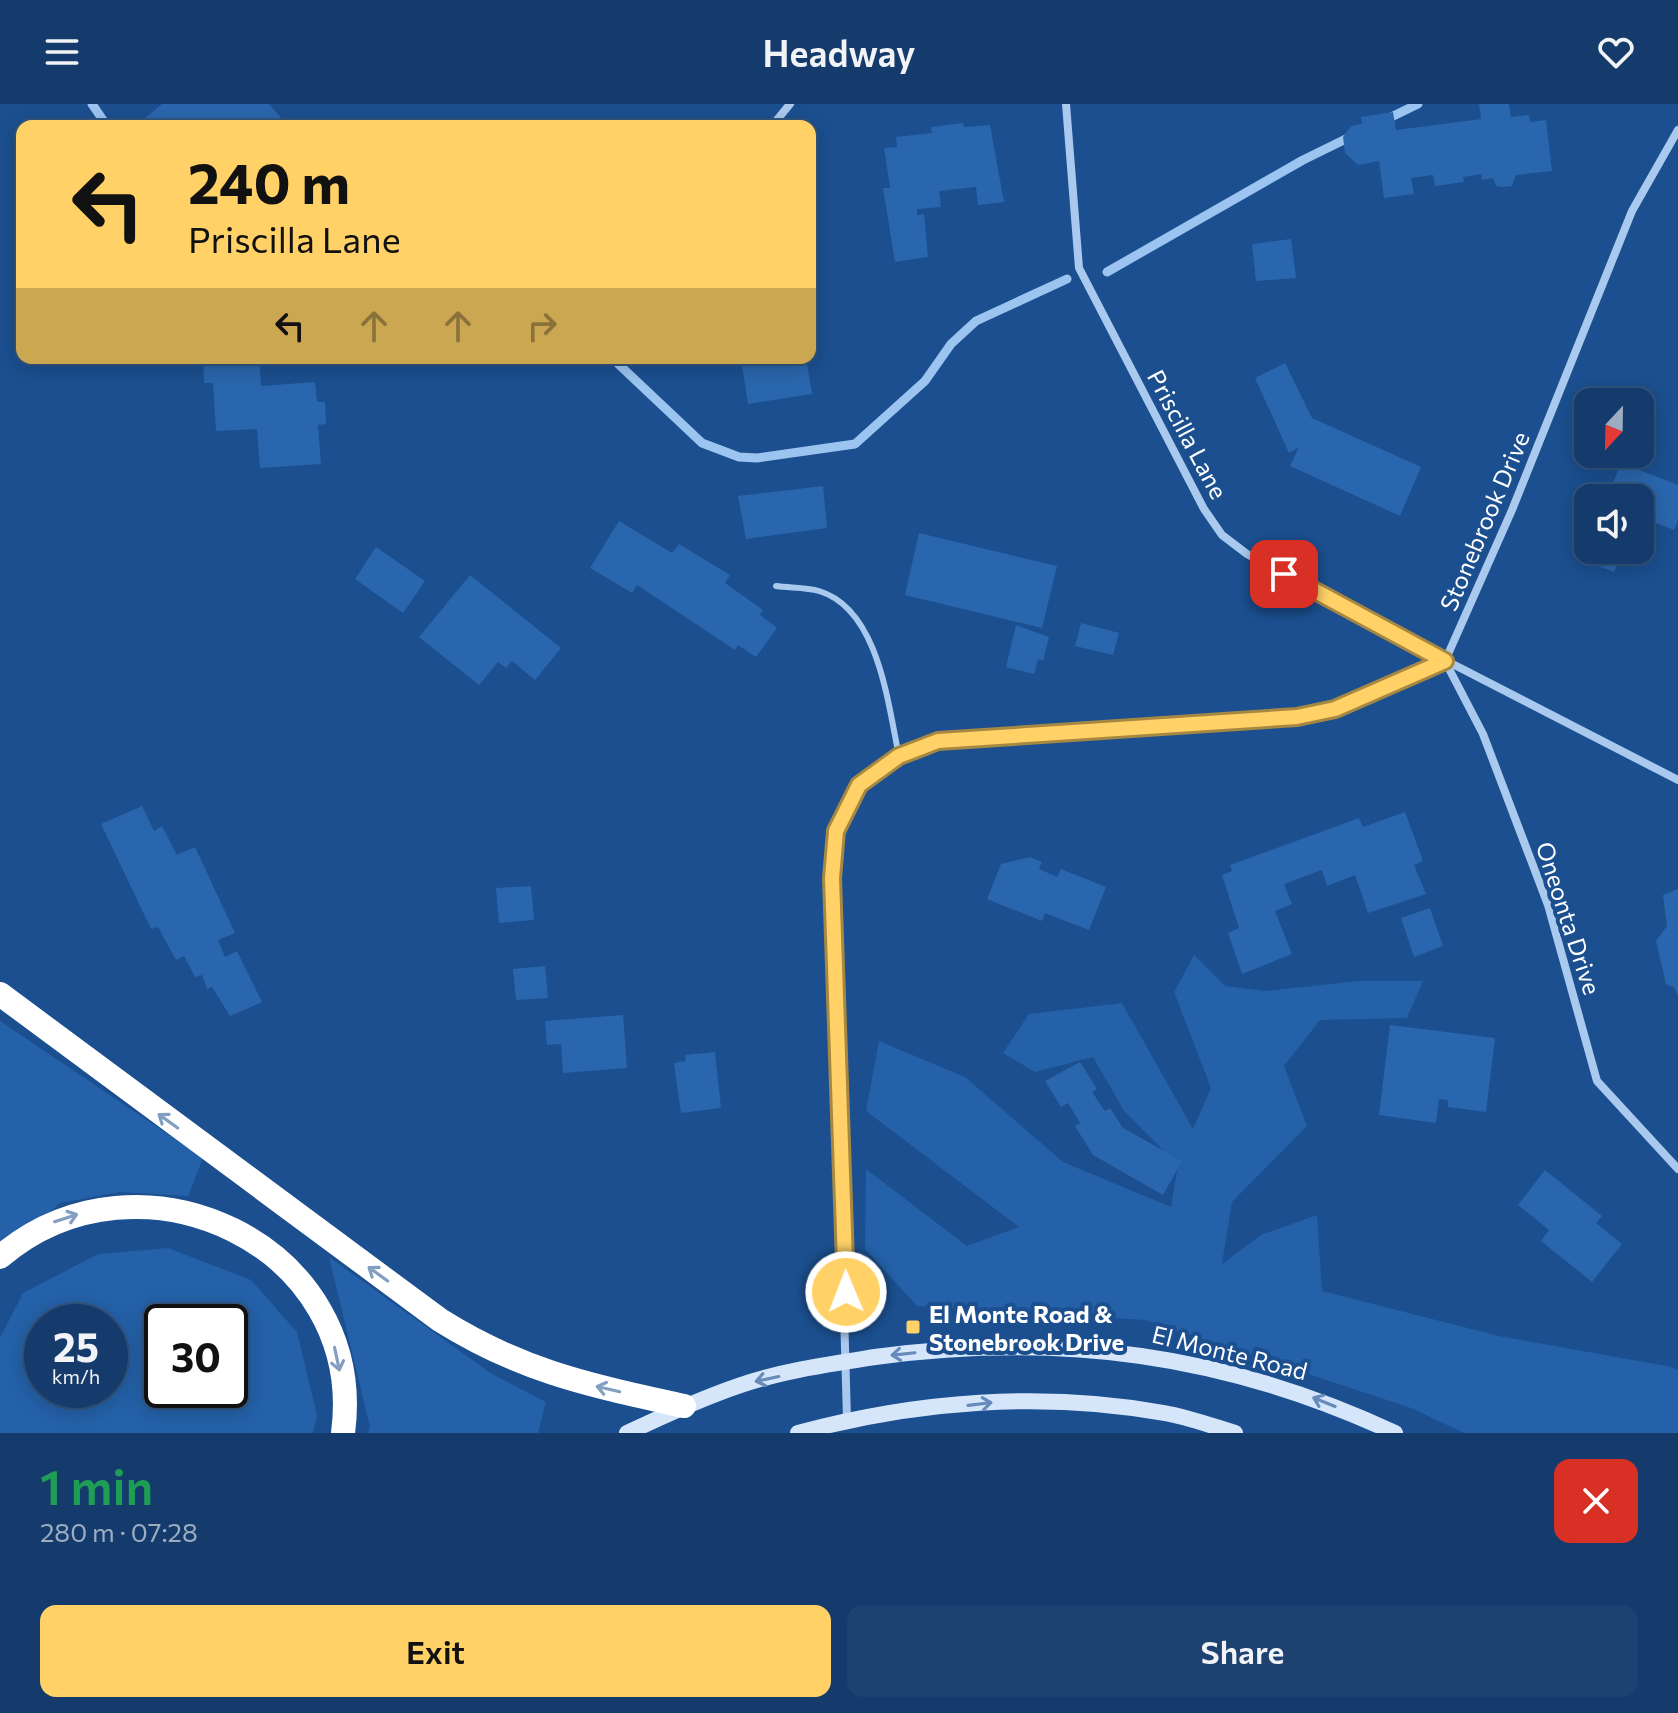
<!DOCTYPE html>
<meta charset="utf-8">
<style>
:root{--surface:#143b6b;--page:#1d4271;--text:#f1f3f6;--muted:#9dadc1;--line:#33557e;--accent:#ffd166}
body{margin:0;font-family:Commissioner,sans-serif;background:var(--page);color:var(--text);height:100vh;display:flex;flex-direction:column;font-size:30px;white-space:nowrap}
*{box-sizing:border-box;margin:0}
p{font-size:26px;color:var(--muted)}
.icon{flex:none;width:44px;height:44px;fill:none;stroke:currentColor;stroke-width:2;stroke-linecap:round;stroke-linejoin:round}
.map{position:relative;height:1329px;overflow:hidden}
.side{display:flex;flex-direction:column;background:var(--surface);flex:1}
.side>*{flex:none}
.banner{position:absolute;left:16px;top:16px;width:800px;height:244px;border-radius:16px;box-shadow:0 4px 20px #0003,0 0 0 2px var(--line);background:#ffd166;color:#111;overflow:hidden}
.needle{width:52px;rotate:202deg}
.tools{position:absolute;left:1574px;top:284px;display:grid;gap:16px}
.tools a{display:grid;place-items:center;width:80px;height:80px;border-radius:16px;background:var(--surface);box-shadow:0 4px 20px #0003,0 0 0 2px var(--line);font-size:40px}
.speed{position:absolute;left:24px;top:1200px;display:flex;gap:16px;font-size:40px;font-weight:700;text-align:center}
.speed>*{display:grid;place-content:center;width:104px;height:104px;border-radius:50%;background:var(--surface);box-shadow:0 4px 20px #0003,0 0 0 2px var(--line);line-height:1}
.speed small{font-size:20px;font-weight:400}
.speed .limit{border:4px solid #111;border-radius:12px;background:#fff;color:#111}
.pin{position:absolute;display:grid;place-items:center;width:68px;height:68px;color:#fff;margin:-34px;border-radius:16px;box-shadow:0 4px 12px #0006}
.me{position:absolute;width:88px;margin:-44px;rotate:359deg;stroke-linejoin:round;filter:drop-shadow(0 0 6px #0008)}
.turn{display:flex;align-items:center;gap:28px;height:168px;padding:0 40px;font-size:36px}
.turn .icon{width:104px;height:104px;stroke-width:2.5}
.turn b{display:block;font-size:56px;line-height:68px}
.lanes{display:flex;align-items:center;height:76px;padding:0 40px;background:#0003;justify-content:center;gap:40px;direction:ltr}
.lanes .off{opacity:.35}
.round{display:grid;place-items:center;flex:none;width:84px;height:84px;border-radius:16px;background:var(--page)}
.head{display:flex;align-items:center;justify-content:space-between;height:136px;padding:0 40px}
h1{font-size:48px;font-weight:600;line-height:60px;color:#1e9e55}
.cta{display:flex;gap:16px;margin-top:auto;padding:16px 40px}
.cta a{flex:1;height:92px;border-radius:16px;background:var(--accent);color:#111;font-size:32px;font-weight:600;line-height:92px;text-align:center}
.cta a+a{background:var(--page);color:var(--text)}
header{display:flex;justify-content:space-between;align-items:center;height:104px;padding:0 40px;background:var(--surface);font-size:36px;font-weight:600}
.map>svg:first-child{display:block}
.green{fill:#2461a8;fill-rule:evenodd}
.lines{fill:none;stroke-linecap:round;stroke-linejoin:round}
.stream{stroke:#9cc4f0;stroke-width:9}
.building{fill:#2a66ad}
.lane{stroke:#a9c9ee;stroke-width:6}
.street{stroke:#a9c9ee;stroke-width:8}
.secondary{stroke:#d6e6fa;stroke-width:16}
.highway{stroke:#fff;stroke-width:24}
.oneway{stroke:#829ec1}
.oneway2{stroke:#668bba}
.route-casing{stroke:#a68842;stroke-width:20}
.route{stroke:#ffd166;stroke-width:14}
.poi-dot{fill:#ffd166;stroke:#1b4f8f;stroke-width:3}
.labels{text-anchor:middle;dominant-baseline:central;stroke-width:8;stroke-linejoin:round;paint-order:stroke}
.street-label{font-size:24px;fill:#fff;stroke:#1b4f8f}
.poi-label{font-size:24px;font-weight:bold;fill:#fff;stroke:#1b4f8f;text-anchor:start}
</style>
<header><svg class="icon" aria-label="menu" viewBox="0 0 24 24"><path d="M4 6h16M4 12h16M4 18h16"/></svg>Headway<svg class="icon" aria-label="heart" viewBox="0 0 24 24"><path d="M12 20l-8-8c-3-5 5-10 8-4 3-6 11-1 8 4z"/></svg></header>
<div class="map">
<svg width="1678" height="1329" viewBox="0 0 1678 1329">
<rect width="100%" height="100%" fill="#1b4f8f"/>
<g class="green">
<polygon points="1194,851 1225,882 1265,887 1358,877 1423,877 1407,914 1320,916 1284,962 1307,1022 1232,1098 1222,1160 1261,1131 1317,1111 1322,1187 1499,1232 1672,1263 1678,1266 1678,1329 1464,1329 1411,1304 1145,1216 917,1202 865,1145 866,1065 967,1142 1019,1123 866,1007 879,937 965,973 1063,1058 1171,1103 1178,1061 1124,1007 1093,953 1035,968 1003,949 1029,910 1122,899 1193,1025 1211,984 1174,888"/>
<polygon points="0,917 203,1054 188,1092 120,1088 60,1099 0,1152"/>
<path d="M168 1144 251 1176 297 1228 317 1311 313 1329H0V1234L23 1189 98 1150ZM42 1218H110V1286H42ZM162 1218H230V1286H162Z"/>
<polygon points="329,1153 492,1270 546,1298 538,1329 368,1329 370,1323"/>
</g>
<g class="lines">
<g class="stream">
<polyline points="92,0 107,22"/>
<polyline points="1385,16 1418,0"/>
<polyline points="1107,168 1303,56 1354,31"/>
<polyline points="612,254 702,339 739,353 757,354 855,340 925,277 951,240 976,217 1067,175"/>
</g>
</g>
<g class="building">
<polygon points="162,0 269,0 288,22 152,22 145,14"/>
<polygon points="1479,0 1509,0 1511,13 1529,11 1530,18 1546,16 1552,67 1516,71 1512,82 1502,83 1496,82 1493,74 1482,76 1481,70 1463,73 1464,78 1435,82 1433,71 1411,74 1414,90 1384,94 1379,57 1358,61 1345,49 1343,33 1351,22 1362,20 1361,13 1393,8 1396,26 1481,15"/>
<polygon points="963,19 964,23 990,21 1004,98 978,101 976,83 939,87 941,103 917,105 917,111 924,110 928,153 895,158 883,84 890,84 884,44 897,43 896,33 932,29 931,23"/>
<polygon points="1291,135 1296,174 1256,177 1252,140"/>
<polygon points="203,254 259,254 261,282 315,278 317,298 325,298 326,320 318,321 321,360 260,364 257,325 216,327 213,279 204,279"/>
<polygon points="741,254 806,254 812,290 748,300"/>
<polygon points="1285,259 1312,314 1421,363 1400,412 1290,362 1299,343 1289,349 1255,274"/>
<polygon points="1621,359 1678,381 1678,416 1674,426 1640,413 1640,394 1607,394"/>
<polygon points="823,382 827,424 746,435 738,392"/>
<polygon points="619,417 672,449 679,440 730,471 725,479 763,506 760,511 777,524 756,553 738,541 735,546 637,481 632,489 590,464"/>
<polygon points="919,429 1057,462 1042,524 905,491"/>
<polygon points="1588,432 1588,446 1623,446 1614,468 1579,455"/>
<polygon points="376,443 425,477 403,509 355,475"/>
<polygon points="470,471 561,544 535,576 512,557 506,564 498,558 479,581 419,533"/>
<polygon points="1081,519 1119,529 1113,551 1075,542"/>
<polygon points="1016,521 1049,533 1043,557 1038,555 1034,570 1006,563"/>
<polygon points="142,702 154,727 162,722 177,751 195,743 235,829 218,836 225,853 237,847 262,898 230,912 212,883 207,885 202,871 195,873 184,852 176,856 158,823 151,825 101,720"/>
<polygon points="1405,708 1423,757 1414,761 1426,790 1368,809 1355,771 1327,782 1322,766 1284,780 1292,800 1275,807 1292,850 1242,870 1228,829 1239,824 1222,771 1232,767 1230,761 1359,714 1363,723"/>
<polygon points="1030,753 1042,758 1039,765 1057,773 1061,765 1106,783 1089,826 1045,809 1042,817 987,795 1001,760"/>
<polygon points="531,782 534,816 499,819 496,784"/>
<polygon points="1678,785 1678,891 1677,891 1675,884 1666,880 1656,837 1667,822 1663,791"/>
<polygon points="1430,804 1443,842 1414,853 1401,814"/>
<polygon points="545,862 548,894 516,896 513,865"/>
<polygon points="623,911 627,964 563,969 561,940 547,941 545,917"/>
<polygon points="1390,921 1495,934 1486,1008 1448,1003 1448,996 1439,995 1436,1019 1379,1011"/>
<polygon points="715,948 721,1004 681,1009 674,959 686,957 685,951"/>
<polygon points="1080,958 1097,985 1092,988 1105,1007 1110,1004 1123,1024 1182,1057 1163,1091 1093,1051 1075,1022 1080,1019 1068,999 1061,1003 1045,977"/>
<polygon points="1545,1066 1602,1112 1596,1119 1622,1140 1592,1178 1541,1137 1549,1126 1518,1101"/>
</g>
<g class="lines">
<path class="lane" d="M776 482C790 484 806 483 819 487 879 505 888 601 899 652"/>
<g class="street">
<polyline points="1066,0 1079,164 1204,405 1222,431 1247,450 1367,516 1678,676"/>
<polyline points="772,22 790,0"/>
<polyline points="1445,557 1483,630 1548,801 1597,977 1678,1065"/>
<path d="M847 1316 832 774C834 758 833 740 837 725 855 663 913 640 971 632L1297 613 1335 605 1445 557 1512 406 1632 107 1678 26"/>
</g>
<g class="secondary">
<path d="M627 1329C663 1312 700 1295 738 1282 781 1267 830 1260 875 1253 1060 1228 1226 1250 1395 1329"/>
<path d="M798 1329C916 1297 1043 1287 1164 1309 1188 1313 1212 1322 1235 1329"/>
</g>
<g class="highway">
<path d="M0 890 440 1216C523 1268 590 1281 684 1302"/>
<path d="M0 1153C139 1034 368 1141 343 1329"/>
</g>
</g>
<defs><path id="oneway-shaft" d="M-6 0H5M1.5-3L5.5 0L1.5 3" fill="none" stroke-width="1.6" stroke-linecap="round" stroke-linejoin="round" transform="scale(2)"/></defs>
<g class="oneway">
<use href="#oneway-shaft" transform="translate(168 1017) rotate(-144)"/>
<use href="#oneway-shaft" transform="translate(66 1114) rotate(-18)"/>
<use href="#oneway-shaft" transform="translate(378 1170) rotate(-144)"/>
<use href="#oneway-shaft" transform="translate(337 1255) rotate(78)"/>
<use href="#oneway-shaft" transform="translate(608 1285) rotate(-167)"/>
</g>
<g class="oneway2">
<use href="#oneway-shaft" transform="translate(903 1250) rotate(174)"/>
<use href="#oneway-shaft" transform="translate(767 1275) rotate(168)"/>
<use href="#oneway-shaft" transform="translate(1324 1298) rotate(-158)"/>
<use href="#oneway-shaft" transform="translate(980 1300) rotate(-7)"/>
</g>
<g class="lines">
<defs>
<polyline id="route" points="846,1188 832,774 836,727 859,681 899,652 938,637 1297,613 1335,605 1445,557 1284,470"/>
</defs>
<use href="#route" class="route-casing"/>
<use href="#route" class="route"/>
</g>
<rect class="poi-dot" x="905" y="1215" width="16" height="16" rx="4"/>
<g class="labels">
<g class="street-label">
<text transform="translate(1188 330) rotate(62)">Priscilla Lane</text>
<text transform="translate(1484 417) rotate(-67)">Stonebrook Drive</text>
<text transform="translate(1569 814) rotate(72)">Oneonta Drive</text>
<text transform="translate(1230 1248) rotate(14)">El Monte Road</text>
</g>
<g class="poi-label">
<text x="929" y="1209">El Monte Road &amp;<tspan x="929" dy="28">Stonebrook Drive</tspan></text>
</g>
</g>
</svg>
<div class="tools">
<a><svg class="needle" viewBox="-14 -14 28 28"><path d="M0-13l5 13h-10z" fill="#e53935"/><path d="M0 13l5-13h-10z" fill="#9dadc1"/></svg></a>
<a><svg class="icon" aria-label="sound" viewBox="0 0 24 24"><path d="M4 9h4l5-4v14l-5-4H4zM17 9q2 3 0 6"/></svg></a>
</div>
<div class="speed"><div>25<small>km/h</small></div><div class="limit">30</div></div>
<div class="pin" style="left:1284px;top:470px;background:#d93025"><svg class="icon" aria-label="arrive" viewBox="0 0 24 24"><path d="M6 21V4h12l-3 4 3 4H6"/></svg></div>
<svg class="me" style="left:846px;top:1188px" viewBox="-20 -20 40 40"><circle r="17" fill="#ffd166" stroke="#fff" stroke-width="3"/><path d="M0-11L8 9 0 5-8 9z" fill="#fff"/></svg>
<div class="banner">
<div class="turn"><svg class="icon" aria-label="left" viewBox="0 0 24 24"><path d="M17 20v-9H6M10 6l-5 5 5 5"/></svg><div><b>240 m</b>Priscilla Lane</div></div>
<div class="lanes"><svg class="icon" aria-label="left" viewBox="0 0 24 24"><path d="M17 20v-9H6M10 6l-5 5 5 5"/></svg><svg class="icon off" aria-label="ahead" viewBox="0 0 24 24"><path d="M12 20V5M6 11l6-6 6 6"/></svg><svg class="icon off" aria-label="ahead" viewBox="0 0 24 24"><path d="M12 20V5M6 11l6-6 6 6"/></svg><svg class="icon off" aria-label="right" viewBox="0 0 24 24"><path d="M7 20v-9h11M14 6l5 5-5 5"/></svg></div>
</div>
</div>
<section class="side">
<div class="head"><div><h1>1 min</h1><p>280 m · 07:28</p></div><a class="round" style="background:#d93025;color:#fff"><svg class="icon" aria-label="close" viewBox="0 0 24 24"><path d="M6 6l12 12M18 6L6 18"/></svg></a></div>
<div class="cta"><a>Exit</a><a>Share</a></div>
</section>
